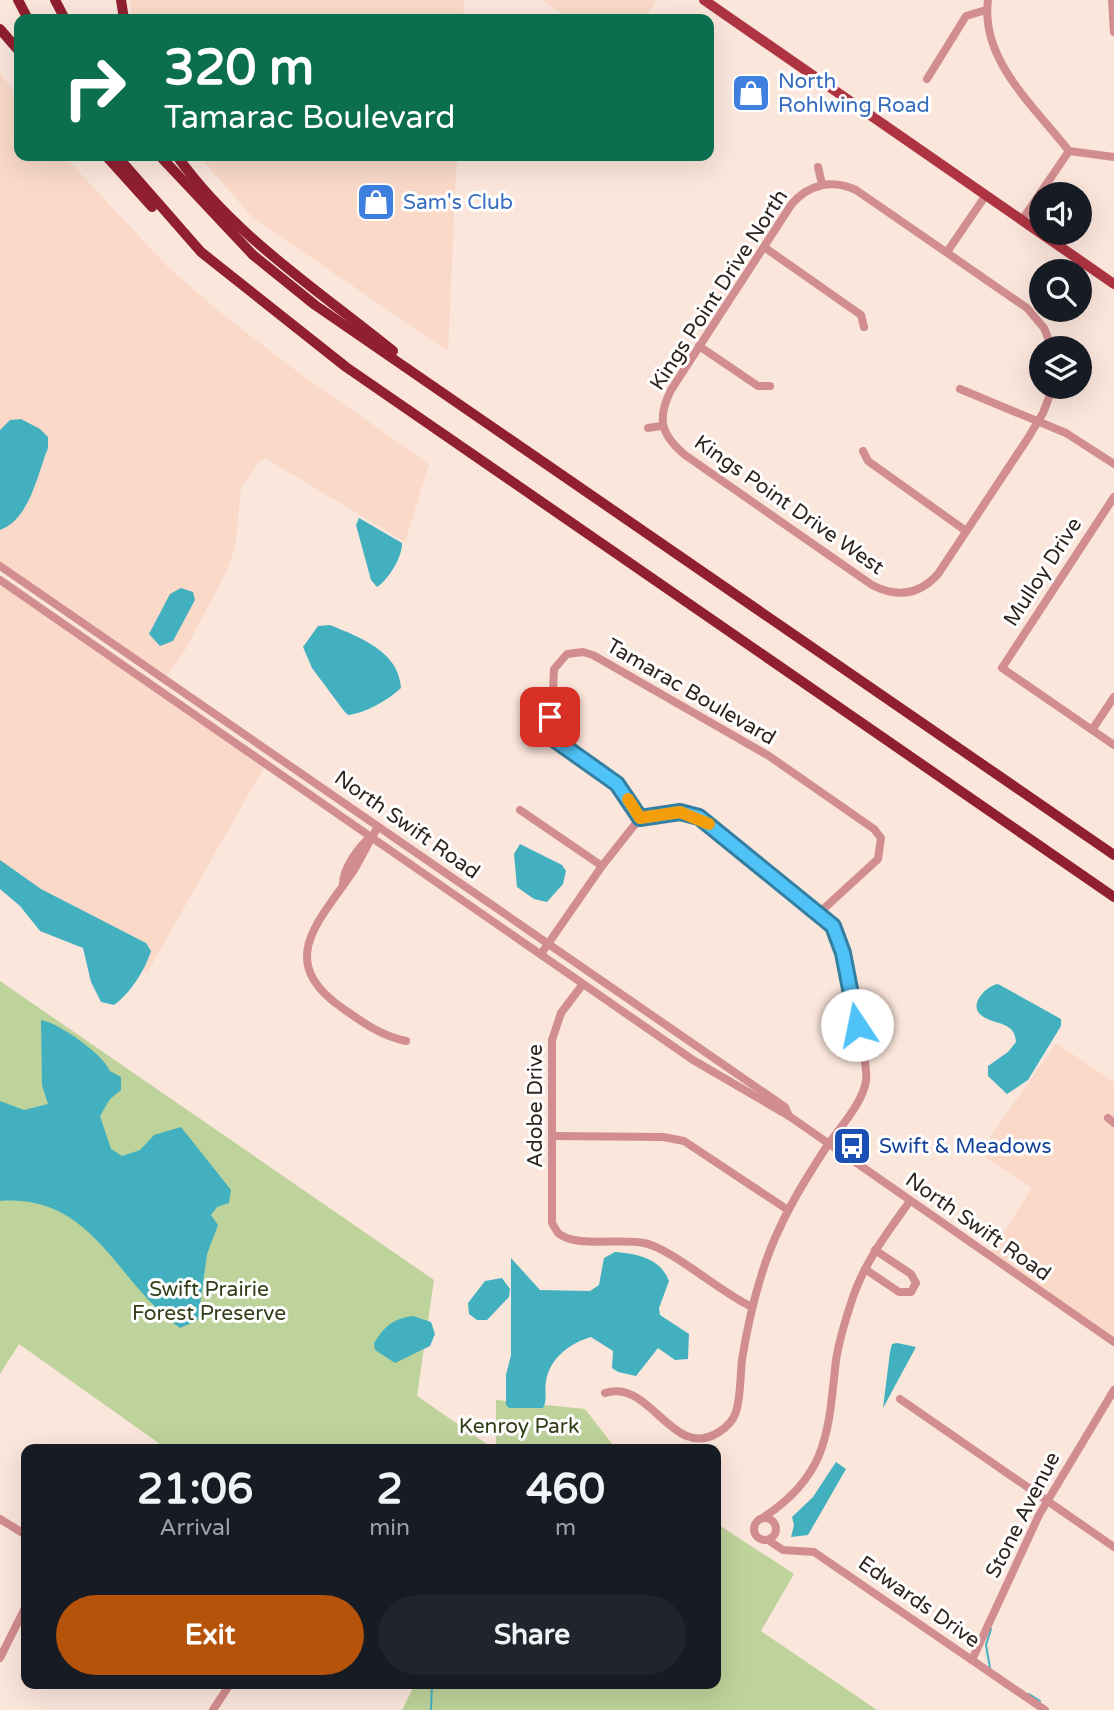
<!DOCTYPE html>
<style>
:root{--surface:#171b24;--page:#20242c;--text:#f1f3f6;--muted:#9ea1a6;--accent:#b45309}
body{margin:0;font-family:"Varela Round",sans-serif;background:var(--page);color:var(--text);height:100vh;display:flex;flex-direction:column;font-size:26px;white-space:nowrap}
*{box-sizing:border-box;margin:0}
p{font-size:23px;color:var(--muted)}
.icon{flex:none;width:38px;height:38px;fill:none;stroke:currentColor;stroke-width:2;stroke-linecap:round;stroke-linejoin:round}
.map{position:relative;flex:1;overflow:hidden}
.sheet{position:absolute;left:21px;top:1444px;width:700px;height:245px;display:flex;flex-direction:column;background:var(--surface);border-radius:14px;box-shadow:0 7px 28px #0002}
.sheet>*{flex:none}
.banner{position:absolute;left:14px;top:14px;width:700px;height:147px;border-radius:14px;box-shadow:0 7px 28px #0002;background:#0b6e4f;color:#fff;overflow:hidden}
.tools{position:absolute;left:1029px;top:182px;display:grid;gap:14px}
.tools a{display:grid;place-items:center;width:63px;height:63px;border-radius:50%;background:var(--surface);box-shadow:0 7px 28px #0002;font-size:35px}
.pin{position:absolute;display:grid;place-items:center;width:60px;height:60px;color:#fff;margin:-30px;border-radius:14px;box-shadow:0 4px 10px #0006}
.me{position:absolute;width:77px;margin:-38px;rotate:349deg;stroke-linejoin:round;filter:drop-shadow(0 0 5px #0008)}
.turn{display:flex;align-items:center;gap:24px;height:147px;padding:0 35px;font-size:32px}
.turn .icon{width:91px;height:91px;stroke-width:2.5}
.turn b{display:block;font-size:49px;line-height:60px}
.eta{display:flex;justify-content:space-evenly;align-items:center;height:119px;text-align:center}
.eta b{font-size:42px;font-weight:700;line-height:49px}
.button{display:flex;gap:14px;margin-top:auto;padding:14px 35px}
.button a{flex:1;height:80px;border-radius:42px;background:var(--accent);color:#fff;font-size:28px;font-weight:700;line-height:80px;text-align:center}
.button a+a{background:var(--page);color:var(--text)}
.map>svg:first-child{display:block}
.built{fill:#fad9c9}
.green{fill:#bed29b}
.water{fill:#43b0bf}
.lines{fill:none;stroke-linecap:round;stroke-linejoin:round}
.stream{stroke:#43b0bf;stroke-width:2}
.minor{stroke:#d18d8f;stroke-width:8}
.major{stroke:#ae3442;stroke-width:10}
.highway{stroke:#901f30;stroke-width:10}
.route-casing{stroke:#337fa1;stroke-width:18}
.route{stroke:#4fc3f7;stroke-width:12}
.slow{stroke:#f59e0b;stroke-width:12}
.labels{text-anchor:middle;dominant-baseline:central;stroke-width:6;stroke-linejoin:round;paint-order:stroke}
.shop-label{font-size:21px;fill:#366cbe;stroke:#fff;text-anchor:start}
.street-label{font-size:21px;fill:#2d241f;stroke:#fff}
.transit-label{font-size:21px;fill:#164399;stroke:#fff;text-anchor:start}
.park-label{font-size:21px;fill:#323e18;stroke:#fff}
</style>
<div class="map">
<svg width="1114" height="1710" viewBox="0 0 1114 1710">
<rect width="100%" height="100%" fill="#fbe6dc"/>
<g class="built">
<polygon points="130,0 464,0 463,19 132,19"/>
<polygon points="542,0 657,0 644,19 569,19"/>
<polygon points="0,73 19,98 19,156 64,156 167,266 227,318 302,375 429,464 405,542 265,458 259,462 241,488 235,549 224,576 185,650 164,680 0,565"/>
<polygon points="199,156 457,156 448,351 253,218"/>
<polygon points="6,579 268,760 147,973 0,864 0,589"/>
<polygon points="1056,1043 1114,1082 1114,1338 990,1254 1032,1188 979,1153"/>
</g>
<g class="green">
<polygon points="0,981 434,1280 417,1396 494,1449 167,1449 19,1344 0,1374"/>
<polygon points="496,1400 585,1409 616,1449 496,1449"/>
<polygon points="716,1523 794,1574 761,1631 877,1710 402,1710 415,1684 716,1684"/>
</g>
<g class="water">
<path d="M21 419 40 429 48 437V448C37 475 30 519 0 530V430L10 420Z"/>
<path d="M359 518 402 543C403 556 388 580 377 587L371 580 356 525Z"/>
<polygon points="181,588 193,592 195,600 173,641 160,646 149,634 170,594"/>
<path d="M330 625C359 637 399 651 401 688 388 700 366 713 348 715L344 711 312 668 303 647 318 626Z"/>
<polygon points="520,844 562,865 566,871 563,884 547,902 534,899 517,887 514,854"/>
<path d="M0 860 41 889 146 943 151 951C145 970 130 994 114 1005L101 1002 91 982 83 948 40 931 20 906 0 889Z"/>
<path d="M998 984 1061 1019V1026L1028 1080 1007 1094 988 1076V1066L1008 1052 1016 1042C1015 1019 990 1026 979 1013 970 1002 988 985 998 984Z"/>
<path d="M41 1020C59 1023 103 1054 110 1071L121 1077V1090L110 1099 100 1116 111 1149 122 1156 140 1150 154 1135 181 1127 231 1190 229 1203 217 1207 211 1215 218 1225 207 1254 198 1320 180 1328C115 1282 94 1194 0 1201V1101L24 1110 48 1104 42 1085Z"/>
<path d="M615 1252C638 1254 660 1258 669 1281L659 1308 660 1315 689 1334 688 1359 675 1360 658 1348 636 1376 618 1372 612 1368 613 1351 591 1337C570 1343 550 1358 546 1381 544 1391 548 1399 543 1408H509L506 1405V1375L511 1355V1258L540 1290 590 1291 599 1285 604 1258Z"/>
<polygon points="502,1278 510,1289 509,1297 487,1320 477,1320 469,1314 468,1303 485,1281"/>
<path d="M413 1316 431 1322 435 1334 430 1346 395 1363 375 1350 374 1343C385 1326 392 1319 413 1316Z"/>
<polygon points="897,1343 916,1347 883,1408 890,1352 892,1344"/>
<polygon points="836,1462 846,1469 808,1535 791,1537 794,1525 792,1517 813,1497"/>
</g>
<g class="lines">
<g class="stream">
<polyline points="990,1668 986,1645 991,1629"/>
<polyline points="1029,1694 1040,1701"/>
<polyline points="431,1710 432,1684"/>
</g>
<g class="minor">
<path d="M988 0C980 60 1035 107 1069 151"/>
<polyline points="1112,0 1114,32"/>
<polyline points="927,79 966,16 986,10"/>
<polyline points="818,167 822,184"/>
<polyline points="1022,220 1069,151 1114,157"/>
<polyline points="764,247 861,315 864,327"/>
<polyline points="947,252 986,195"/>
<polyline points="699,346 758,386 770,386"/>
<path d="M1052 348 1044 328 1027 308 856 190C832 179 808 184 791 205L671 390C657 418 660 434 685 455L872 585C897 598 919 595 938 574L1028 438 1043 413 1053 387"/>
<polyline points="960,389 1066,433 1114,464"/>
<polyline points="648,428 661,426"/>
<polyline points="863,451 868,461 966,531"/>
<polyline points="1114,497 1002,668 1114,745"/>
<polyline points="0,566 785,1107 789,1116"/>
<polyline points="0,580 693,1060 789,1116 1114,1342"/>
<polyline points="1092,730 1114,697"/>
<polyline points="520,810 602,866"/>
<polyline points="640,818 620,788 562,747 551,732 554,669 567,654 583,652 593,655 769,756 874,829 881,838 878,859 819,913"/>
<path d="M378 827C368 842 362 858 352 873 315 926 276 963 345 1010 365 1024 382 1036 406 1041"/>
<path d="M343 884C343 868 359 846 371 837"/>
<path d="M541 954 602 866 640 818 680 812 699 817 833 926C842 943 869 1064 866 1081 862 1105 838 1129 825 1149 801 1186 778 1224 764 1267 754 1297 747 1328 742 1360 740 1377 741 1396 736 1412 733 1421 727 1427 719 1432 672 1462 651 1378 605 1393"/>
<path d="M583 984 561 1013 552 1040V1223L558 1233C575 1248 621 1238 644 1243 671 1248 721 1293 752 1307"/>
<polyline points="1108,1118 1114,1123"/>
<polyline points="553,1136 663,1137 684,1141 788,1210"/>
<polyline points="865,1269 899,1292 911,1292 916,1283 911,1274 875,1250"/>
<polyline points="900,1399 1114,1547"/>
<path d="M764 1517C829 1474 828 1431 836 1360 839 1341 845 1321 851 1303 863 1264 887 1233 910 1201"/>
<circle cx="765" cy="1529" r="11"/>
<polyline points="0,1519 26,1535"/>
<polyline points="768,1540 783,1550 814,1552 1045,1710"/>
<polyline points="0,1658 26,1606"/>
<polyline points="972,1660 1039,1515 1114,1390"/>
<polyline points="213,1710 230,1684"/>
</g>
<polyline class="major" points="704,0 1114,284"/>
<g class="highway">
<polyline points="18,0 28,19"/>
<polyline points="55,0 65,19"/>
<polyline points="121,0 124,19"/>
<polyline points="0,29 19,51"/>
<polyline points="106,156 152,207"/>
<polyline points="117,156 201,252 346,367 1114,897"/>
<polyline points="160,156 253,255 315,305 1114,855"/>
<path d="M177 156C234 236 318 290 393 351"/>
</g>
</g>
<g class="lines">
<defs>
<polyline id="route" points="550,717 555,740 617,784 640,818 680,812 699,817 833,926 843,953 857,1025"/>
</defs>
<use href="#route" class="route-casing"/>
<use href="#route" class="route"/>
<polyline class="slow" points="628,799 640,818 680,812 709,824"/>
</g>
<defs>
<symbol id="shop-square" viewBox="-11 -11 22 22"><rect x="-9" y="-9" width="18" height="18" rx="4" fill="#3f7fe0" stroke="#fff"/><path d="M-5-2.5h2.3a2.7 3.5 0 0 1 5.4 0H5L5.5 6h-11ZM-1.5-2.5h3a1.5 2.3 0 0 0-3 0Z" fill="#fff"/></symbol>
<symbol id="bus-square" viewBox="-11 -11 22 22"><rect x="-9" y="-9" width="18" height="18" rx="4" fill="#1a4fb4" stroke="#fff"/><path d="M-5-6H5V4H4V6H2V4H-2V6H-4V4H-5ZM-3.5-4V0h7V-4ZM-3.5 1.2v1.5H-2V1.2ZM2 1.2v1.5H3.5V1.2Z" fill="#fff"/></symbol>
</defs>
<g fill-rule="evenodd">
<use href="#shop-square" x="729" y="71" width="44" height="44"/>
<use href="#shop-square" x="354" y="180" width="44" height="44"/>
<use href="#bus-square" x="830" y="1124" width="44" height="44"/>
</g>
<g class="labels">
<g class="shop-label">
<text x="778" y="81">North<tspan x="778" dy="24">Rohlwing Road</tspan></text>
<text x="403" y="202">Sam's Club</text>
</g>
<g class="street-label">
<text transform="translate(719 290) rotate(-57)">Kings Point Drive North</text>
<text transform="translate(789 505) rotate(35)">Kings Point Drive West</text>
<text transform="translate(1043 572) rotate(-57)">Mulloy Drive</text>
<text transform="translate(691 692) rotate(30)">Tamarac Boulevard</text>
<text transform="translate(407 825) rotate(35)">North Swift Road</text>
<text transform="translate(535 1106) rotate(-90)">Adobe Drive</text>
<text transform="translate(978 1227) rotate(35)">North Swift Road</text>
<text transform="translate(1023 1515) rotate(-63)">Stone Avenue</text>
<text transform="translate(919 1602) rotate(35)">Edwards Drive</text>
</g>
<g class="transit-label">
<text x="879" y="1146">Swift &amp; Meadows</text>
</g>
<g class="park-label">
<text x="209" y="1289">Swift Prairie<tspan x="209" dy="24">Forest Preserve</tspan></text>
<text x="519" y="1426">Kenroy Park</text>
</g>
</g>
</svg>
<div class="tools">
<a><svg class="icon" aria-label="sound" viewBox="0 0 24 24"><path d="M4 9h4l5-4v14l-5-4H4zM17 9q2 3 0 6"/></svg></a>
<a><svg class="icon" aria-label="search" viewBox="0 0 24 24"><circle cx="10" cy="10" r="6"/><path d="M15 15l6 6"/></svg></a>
<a><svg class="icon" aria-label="layers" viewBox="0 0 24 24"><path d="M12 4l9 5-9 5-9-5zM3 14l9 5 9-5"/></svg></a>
</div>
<div class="pin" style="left:550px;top:717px;background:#d93025"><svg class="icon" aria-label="arrive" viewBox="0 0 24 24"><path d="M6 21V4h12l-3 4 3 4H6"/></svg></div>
<svg class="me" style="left:857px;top:1025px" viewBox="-20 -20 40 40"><circle r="19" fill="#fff"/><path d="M0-13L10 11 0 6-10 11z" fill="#4fc3f7"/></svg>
<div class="banner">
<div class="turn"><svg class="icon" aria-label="right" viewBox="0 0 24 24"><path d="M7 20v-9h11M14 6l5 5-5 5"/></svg><div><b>320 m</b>Tamarac Boulevard</div></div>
</div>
<section class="sheet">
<div class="eta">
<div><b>21:06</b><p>Arrival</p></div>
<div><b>2</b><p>min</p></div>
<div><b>460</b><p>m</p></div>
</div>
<div class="button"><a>Exit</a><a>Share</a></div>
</section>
</div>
